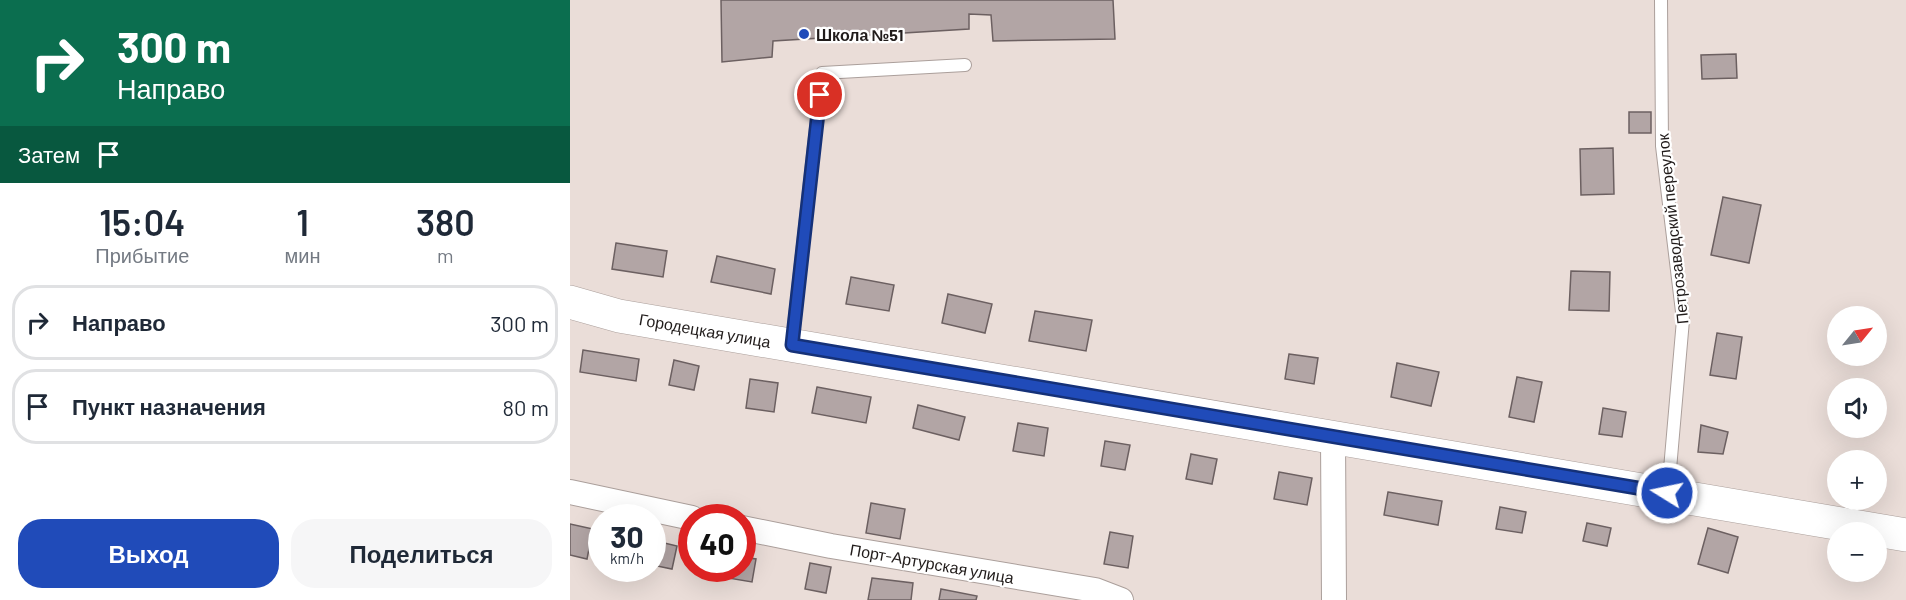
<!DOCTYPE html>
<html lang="ru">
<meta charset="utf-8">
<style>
:root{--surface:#fff;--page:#f6f6f7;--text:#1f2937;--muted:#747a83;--line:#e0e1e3;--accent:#204bb9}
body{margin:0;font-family:Barlow,sans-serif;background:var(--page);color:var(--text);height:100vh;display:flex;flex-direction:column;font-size:22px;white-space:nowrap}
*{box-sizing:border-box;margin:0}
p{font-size:20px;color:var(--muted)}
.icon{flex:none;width:33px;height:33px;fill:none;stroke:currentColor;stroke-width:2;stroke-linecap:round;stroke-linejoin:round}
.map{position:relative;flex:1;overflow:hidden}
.sheet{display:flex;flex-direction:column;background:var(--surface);width:570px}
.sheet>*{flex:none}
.hud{background:#0b6e4f;color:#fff;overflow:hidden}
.needle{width:39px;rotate:60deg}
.controls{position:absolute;left:1257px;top:306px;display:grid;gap:12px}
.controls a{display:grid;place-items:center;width:60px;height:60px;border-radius:50%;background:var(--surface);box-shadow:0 6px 24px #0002;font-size:30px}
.speed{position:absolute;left:18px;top:504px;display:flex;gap:12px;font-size:30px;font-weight:700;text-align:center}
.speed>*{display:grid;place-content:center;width:78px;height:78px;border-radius:50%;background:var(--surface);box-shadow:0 6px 24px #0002;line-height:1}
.speed small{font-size:15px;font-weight:400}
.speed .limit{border:9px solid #d22;background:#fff;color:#111}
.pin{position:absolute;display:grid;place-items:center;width:51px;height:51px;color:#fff;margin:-26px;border:3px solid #fff;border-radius:50%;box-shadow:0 2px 6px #0007}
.me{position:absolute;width:66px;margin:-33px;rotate:280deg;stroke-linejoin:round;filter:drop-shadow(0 0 4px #0008)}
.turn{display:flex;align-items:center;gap:21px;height:126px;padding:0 18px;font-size:27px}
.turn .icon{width:78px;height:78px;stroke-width:2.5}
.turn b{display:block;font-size:42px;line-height:51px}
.then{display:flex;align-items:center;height:57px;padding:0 18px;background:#0003;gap:12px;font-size:22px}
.eta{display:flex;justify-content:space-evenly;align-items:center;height:102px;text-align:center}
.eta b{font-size:36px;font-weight:600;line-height:42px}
.primary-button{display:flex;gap:12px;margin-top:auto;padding:12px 18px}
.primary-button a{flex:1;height:69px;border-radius:24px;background:var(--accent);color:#fff;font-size:24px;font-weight:600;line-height:69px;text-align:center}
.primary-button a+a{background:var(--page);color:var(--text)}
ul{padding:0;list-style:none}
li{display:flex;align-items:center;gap:18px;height:75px;margin:0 12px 9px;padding:0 6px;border:3px solid var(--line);border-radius:24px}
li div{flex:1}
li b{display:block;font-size:22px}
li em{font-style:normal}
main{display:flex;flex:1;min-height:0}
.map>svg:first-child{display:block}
.building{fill:#b2a5a5;stroke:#6c6061;stroke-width:1.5}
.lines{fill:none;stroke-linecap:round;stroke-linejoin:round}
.lane-casing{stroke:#ab9f9b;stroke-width:14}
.street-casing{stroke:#ab9f9b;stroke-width:26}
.secondary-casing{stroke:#ab9f9b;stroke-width:34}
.lane{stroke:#fff;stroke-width:12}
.street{stroke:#fff;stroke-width:24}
.secondary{stroke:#fff;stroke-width:33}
.route-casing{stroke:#153178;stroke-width:15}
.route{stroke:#204bb9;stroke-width:10}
.poi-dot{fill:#204bb9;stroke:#fff;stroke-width:2}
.labels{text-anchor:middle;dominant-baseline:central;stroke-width:4.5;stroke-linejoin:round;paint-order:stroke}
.poi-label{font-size:16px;font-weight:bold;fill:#211c1b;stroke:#fff;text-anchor:start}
.street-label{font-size:16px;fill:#211c1b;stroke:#fff}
</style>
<main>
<section class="sheet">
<div class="hud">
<div class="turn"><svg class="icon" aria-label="right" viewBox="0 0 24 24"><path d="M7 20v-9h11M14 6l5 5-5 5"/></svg><div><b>300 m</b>Направо</div></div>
<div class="then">Затем<svg class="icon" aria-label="arrive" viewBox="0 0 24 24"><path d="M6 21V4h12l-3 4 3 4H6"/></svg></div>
</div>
<div class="eta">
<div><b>15:04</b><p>Прибытие</p></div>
<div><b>1</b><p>мин</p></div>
<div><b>380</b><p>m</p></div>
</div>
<ul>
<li><svg class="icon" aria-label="right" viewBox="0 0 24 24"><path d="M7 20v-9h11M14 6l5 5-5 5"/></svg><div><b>Направо</b></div><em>300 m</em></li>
<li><svg class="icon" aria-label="arrive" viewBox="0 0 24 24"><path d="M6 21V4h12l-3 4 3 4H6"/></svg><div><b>Пункт назначения</b></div><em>80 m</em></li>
</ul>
<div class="primary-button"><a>Выход</a><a>Поделиться</a></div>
</section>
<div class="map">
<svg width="1336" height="600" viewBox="0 0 1336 600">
<rect width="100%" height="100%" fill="#eaddd8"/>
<g class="building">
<polygon points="151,0 543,0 545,39 423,41 421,15 399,14 399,29 203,41 202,57 152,62"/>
<polygon points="1166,54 1167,78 1132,79 1131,55"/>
<rect x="1059" y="112" width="22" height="21"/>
<polygon points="1043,148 1044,194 1011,195 1010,149"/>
<polygon points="1153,197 1191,205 1179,263 1141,255"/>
<polygon points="46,243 97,251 93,277 42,269"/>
<polygon points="147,256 205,269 201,294 141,282"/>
<polygon points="1001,271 1040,272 1039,311 999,310"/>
<polygon points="281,277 324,285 319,311 276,304"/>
<polygon points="378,294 422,304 415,333 372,323"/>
<polygon points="465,311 522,320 516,351 459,341"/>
<polygon points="1147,333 1172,337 1166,379 1140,375"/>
<polygon points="13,350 69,359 66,381 10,372"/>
<polygon points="719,354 748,358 744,384 715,379"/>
<polygon points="104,360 129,366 124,390 99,385"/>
<polygon points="827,363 869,372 861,406 821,397"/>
<polygon points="947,377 972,382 964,422 939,417"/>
<polygon points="180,379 208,383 204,412 176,408"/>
<polygon points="247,387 301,397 296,423 242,413"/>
<polygon points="348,405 395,417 389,440 343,428"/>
<polygon points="1033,408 1056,412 1052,437 1029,434"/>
<polygon points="448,423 478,428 474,456 443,451"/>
<polygon points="1131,425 1158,432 1153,454 1128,452"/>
<polygon points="535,441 560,445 555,470 531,466"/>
<polygon points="621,454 647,459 642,484 616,479"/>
<polygon points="709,472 742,478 737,505 704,499"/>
<polygon points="818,492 872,501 868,525 814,515"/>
<polygon points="301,503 335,509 330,539 296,533"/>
<polygon points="930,507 956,512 952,533 926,529"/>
<polygon points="1017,523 1041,528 1037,546 1013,541"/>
<polygon points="0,524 23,529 17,559 0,555"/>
<polygon points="1138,528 1168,537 1158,573 1128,564"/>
<polygon points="540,532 563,536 558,568 534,564"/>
<polygon points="82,540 107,546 102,569 82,565"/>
<polygon points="172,557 186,559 182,582 152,577 153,568 172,568"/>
<polygon points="240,563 261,567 256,593 235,589"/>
<polygon points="302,578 343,583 341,600 298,600"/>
<polygon points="371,589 407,596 406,600 369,600"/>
</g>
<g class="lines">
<defs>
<g id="lane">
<polyline points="1091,0 1092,146 1113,320 1098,492"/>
<polyline points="222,344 252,73 395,65"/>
</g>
<g id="street">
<polyline points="763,437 764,600"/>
<polyline points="0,492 122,518"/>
<polyline points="172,528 261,546 525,590 551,600"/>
</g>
<polyline id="secondary" points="0,302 49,316 1336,535"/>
</defs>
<use href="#lane" class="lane-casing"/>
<use href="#street" class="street-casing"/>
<use href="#secondary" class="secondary-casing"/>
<use href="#lane" class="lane"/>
<use href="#street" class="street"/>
<use href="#secondary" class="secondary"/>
</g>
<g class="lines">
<defs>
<polyline id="route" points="250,95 222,345 1097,493"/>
</defs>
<use href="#route" class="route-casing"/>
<use href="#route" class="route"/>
</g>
<circle class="poi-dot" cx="234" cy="34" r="6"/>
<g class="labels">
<g class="poi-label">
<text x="246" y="34">Школа №51</text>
</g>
<g class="street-label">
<text transform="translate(1102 229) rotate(-96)">Петрозаводский переулок</text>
<text transform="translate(135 330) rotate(10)">Городецкая улица</text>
<text transform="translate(362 563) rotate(10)">Порт-Артурская улица</text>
</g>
</g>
</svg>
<div class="controls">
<a><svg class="needle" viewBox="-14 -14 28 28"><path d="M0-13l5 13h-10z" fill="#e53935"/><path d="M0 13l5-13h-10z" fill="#747a83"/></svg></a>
<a><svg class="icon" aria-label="sound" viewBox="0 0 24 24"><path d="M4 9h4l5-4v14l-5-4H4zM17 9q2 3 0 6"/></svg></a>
<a>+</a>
<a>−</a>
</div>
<div class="speed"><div>30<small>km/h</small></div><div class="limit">40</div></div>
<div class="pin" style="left:250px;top:95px;background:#d93025"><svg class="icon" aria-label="arrive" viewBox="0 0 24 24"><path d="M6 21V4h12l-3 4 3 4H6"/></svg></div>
<svg class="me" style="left:1097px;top:493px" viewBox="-20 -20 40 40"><circle r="17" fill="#204bb9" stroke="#fff" stroke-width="3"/><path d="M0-11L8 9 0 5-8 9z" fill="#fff"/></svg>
</div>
</main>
